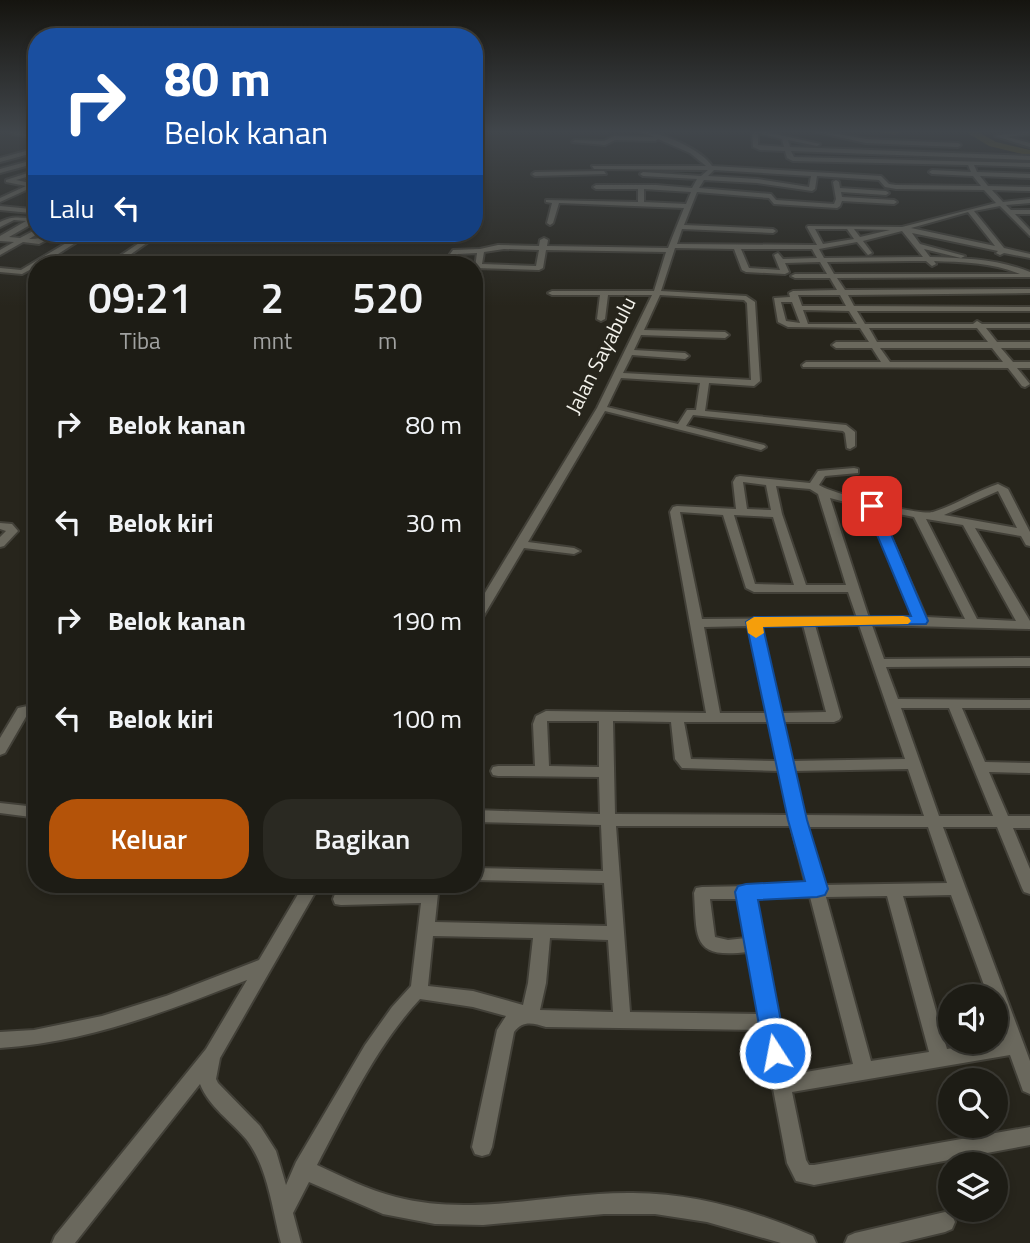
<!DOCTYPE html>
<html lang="id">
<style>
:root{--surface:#1d1c15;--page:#2a2922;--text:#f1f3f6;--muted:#a0a1a0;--line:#3b3a34;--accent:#b45309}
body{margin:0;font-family:"Titillium Web",sans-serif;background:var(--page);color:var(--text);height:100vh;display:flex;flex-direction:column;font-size:26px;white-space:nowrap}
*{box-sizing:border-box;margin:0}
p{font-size:23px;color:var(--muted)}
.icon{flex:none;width:38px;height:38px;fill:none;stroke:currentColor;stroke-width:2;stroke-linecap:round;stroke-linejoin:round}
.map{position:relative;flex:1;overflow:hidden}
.drawer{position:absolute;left:28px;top:256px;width:455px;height:637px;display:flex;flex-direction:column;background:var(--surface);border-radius:28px;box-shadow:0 4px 10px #0003,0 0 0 2px var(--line)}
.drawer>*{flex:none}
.hud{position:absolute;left:28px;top:28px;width:455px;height:214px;border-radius:28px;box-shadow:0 4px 10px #0003,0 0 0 2px var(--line);background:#1a4fa0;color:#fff;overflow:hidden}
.controls{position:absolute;left:938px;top:984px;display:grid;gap:14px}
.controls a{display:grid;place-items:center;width:70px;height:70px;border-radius:50%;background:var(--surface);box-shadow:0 4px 10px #0003,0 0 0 2px var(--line);font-size:35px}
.pin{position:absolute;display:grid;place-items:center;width:60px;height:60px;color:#fff;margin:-30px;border-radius:14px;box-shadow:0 4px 10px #0006}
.me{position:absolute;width:77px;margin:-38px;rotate:349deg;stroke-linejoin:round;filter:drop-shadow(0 0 5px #0008)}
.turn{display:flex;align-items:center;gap:24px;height:147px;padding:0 21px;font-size:32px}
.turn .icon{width:91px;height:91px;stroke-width:2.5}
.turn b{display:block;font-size:49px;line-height:60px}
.then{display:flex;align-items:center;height:66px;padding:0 21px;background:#0003;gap:14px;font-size:26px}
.eta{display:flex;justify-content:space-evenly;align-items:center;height:119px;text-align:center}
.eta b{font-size:42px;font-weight:600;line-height:49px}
.cta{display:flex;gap:14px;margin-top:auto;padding:14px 21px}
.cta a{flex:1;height:80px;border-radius:28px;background:var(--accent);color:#fff;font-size:28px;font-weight:600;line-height:80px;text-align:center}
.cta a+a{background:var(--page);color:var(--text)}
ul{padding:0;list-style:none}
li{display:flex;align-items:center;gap:21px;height:98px;padding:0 21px}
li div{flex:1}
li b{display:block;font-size:26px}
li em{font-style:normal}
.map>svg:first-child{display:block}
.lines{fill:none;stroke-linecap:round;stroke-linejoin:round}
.river{fill:#5d5218;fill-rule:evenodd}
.street-casing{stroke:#424038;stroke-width:4}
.street{fill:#6a685d;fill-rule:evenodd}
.route{fill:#1a73e8;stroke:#114b97;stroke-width:2}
.slow{fill:#f59e0b}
.labels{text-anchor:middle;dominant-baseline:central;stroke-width:5;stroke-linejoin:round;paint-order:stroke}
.far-street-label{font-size:21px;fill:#f3f2eb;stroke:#27251c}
</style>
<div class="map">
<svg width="1030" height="1243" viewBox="0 0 1030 1243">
<rect width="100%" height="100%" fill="#27251c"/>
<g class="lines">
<g class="river">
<polygon points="879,132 900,132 895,135"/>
<polygon points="966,132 978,132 996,142 1030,150 1030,156 989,146"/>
</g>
<defs>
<g id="street">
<polygon points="10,132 37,134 37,138 13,134"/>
<path d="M642 132C661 131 702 150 712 166L881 176 889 184 896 185 981 186 973 176 932 174 929 172 932 170 971 172 968 165 793 161 787 158 785 151 760 150 753 147 752 132H766L820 144 817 146 788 140 790 147 1030 156V160L791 151 794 157 1030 163V167L974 165 977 172 1030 174V178L980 176 988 186 1030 187V191L992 190 1003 202 1030 199V203L1006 205 1011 210H1030V214H1015L1030 230V236L1000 206 974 211 1004 248 1030 254V258L1004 253 1000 255 996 253 998 251 912 233 920 244 965 256 961 258 924 249 930 257C964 258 998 259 1030 272V277L837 278 845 290 1030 289V293L848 295 854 306 1030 307V311H857L865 324H973L977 321 982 324H1030V328H986L997 342H1030V348H1001L1013 362H1030V368H1017L1030 384 1025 387 1022 386 1008 368 803 367 802 365 806 362H881L872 348H836L832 345 836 342H869L860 328 788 327 778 322 774 298 790 297 789 293 793 291 837 290 830 278H795L791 276 795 274H827L820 262 785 263 789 272 785 274 746 272 742 270 734 249 675 248 661 291 746 296 755 302 760 381 754 386 709 383 705 411 846 425 855 432V446L850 449 847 448 845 433 843 431 693 415 686 426 764 445 766 447 761 450 605 411 528 542 574 548 580 551 574 554 524 548 480 622 474 626V611L597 408 652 295H608L605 319 601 321 597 319 600 295H552L548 293 552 291H654L666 252 546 250 543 268 539 270 475 268 477 253 458 254 451 264H443L453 250 480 249 498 245 539 246 540 240 544 238 548 240 547 246 668 248 684 208 559 203 553 223 550 225 547 223 552 203 546 202V200L638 202V189H596L593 187 596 185H656L692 188 697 179 643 176 640 174 643 172 701 176 708 170 594 169 592 166H706L690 153 658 139 655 141 615 140 605 145 572 142 575 140 604 141 614 136 654 137ZM758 133 782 139 784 147 758 145ZM714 170 811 176 809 187 757 179 708 176ZM817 176 879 180 885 187 896 189 984 190 996 203 902 227 808 226 807 227 817 245H814L677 244 682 229 773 233 776 231 773 229 684 225 697 192 769 198 774 204 837 208 840 206 842 201 894 204 897 202 894 200 842 197 841 192 886 195 889 193 886 191 840 188 839 182 836 180 833 182 836 199 834 204 776 200 771 194 699 188 704 180 757 183 812 191 815 189ZM644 189 691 192 686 204 644 202ZM968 212 995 246 911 228ZM815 229H847L854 239 823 244ZM854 229 890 230 860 237ZM902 231 923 257 824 258 819 249 857 242 868 255 872 253 863 241ZM504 249 539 250 536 266 482 264 484 252ZM741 249H812L817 258 783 259 778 253 774 255 780 270 749 268ZM911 261H926L932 266 936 264 934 261C962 262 994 263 1020 274H834L827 262ZM660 295 744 300 747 303 751 380 623 373 632 355 685 359 689 356 685 353 634 350 641 335 725 338 729 335 725 332 644 330ZM798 295H840L846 306H802ZM781 302H792L800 323 786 321ZM803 310 849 311 857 324H808ZM869 328H977L988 342H877ZM880 348H992L1003 362H890ZM621 378 700 383 696 410H687L678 424 607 407Z"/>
<polygon points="816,132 827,132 866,139 958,143 961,145 958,147 866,143"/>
<polygon points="1018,132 1030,132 1030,134 1007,137 1030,143 1030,147 995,136"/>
<polygon points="37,148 37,152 0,162 0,158"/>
<polygon points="37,159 37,163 0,173 0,169"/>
<polygon points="37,170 37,174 16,180 35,184 35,186 0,202 0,198 26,186 6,182 6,180"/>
<polygon points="604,171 606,174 535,176 532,174 535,172"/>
<polygon points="0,206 31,209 34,211 31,213 0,210"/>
<path d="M37 216V221L9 237 20 238 37 229V233H39L29 239C42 240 47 233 59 233L58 234 39 244 23 242 0 255V250L14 242 0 241V236L26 221 14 220 0 227V222C18 213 22 221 37 216Z"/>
<polygon points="83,233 91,233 47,261 60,262 64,264 37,264 37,266 22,274 0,272 0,268 21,270"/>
<polygon points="154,233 161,233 117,264 108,264"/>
<path d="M854 468 858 469V473L825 476 819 485C832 494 920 516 933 512 956 505 976 491 998 484L1008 489 1030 532V546L1026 545 1021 536 975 528 1030 621V629L872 625 884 659 1030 658V666L886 667 898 699 1030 700V708H962L985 762 1030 763V773L989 772 1008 816H1030V828H1013L1030 869V894L1024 892 1022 888 997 827H943L1030 1061V1094L1023 1091 1010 1055 792 1092 806 1160 809 1165H814L1030 1127V1145L814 1185 796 1181 787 1163 762 1030 546 1027C533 1023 523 1020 514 1032L492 1147 489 1154 482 1156 475 1154 472 1147 497 1030 506 1016 473 1007 420 999C377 1045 346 1110 317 1165 343 1177 368 1190 396 1197 472 1217 551 1193 628 1193 692 1192 755 1211 813 1236L816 1243H781L707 1222 655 1214H604L483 1225 435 1224 383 1214 309 1182 293 1213 301 1243H281C272 1209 268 1167 246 1139 231 1121 209 1107 200 1084L75 1243H52L55 1236 206 1049 247 980C165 1012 88 1042 0 1048V1032L34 1030 102 1016 166 996 259 960 304 884H320L220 1058 216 1079 218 1083 260 1126 276 1151 286 1185 296 1162 365 1045 392 1007 411 986 421 903 341 905 335 904 333 899 335 894 341 893 422 890 423 884H439L435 922 607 926 604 883 474 880V868L603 871 601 825 474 822V810L600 814 599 777 498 776 493 775 491 771 493 767 498 766H535L533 724 536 716 546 711 706 713 670 512 673 507 677 506 736 509 733 482 736 477 740 476 810 483 818 471ZM743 482 766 485 771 510 747 509ZM776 486 810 489 818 494 846 585H806L782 514ZM998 491 1017 528 944 515ZM830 498 868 508 913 617 869 618ZM879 510 914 517 965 619 926 617ZM680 512 723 515 746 588 754 592H848L857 618 702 619ZM734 515 773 517 794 585 755 584ZM926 519 963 525 1016 621 977 619ZM803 625 826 712 780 713 761 626ZM815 625H859L905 759 791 761 783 722H834L839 720 841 717ZM749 626 767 713H720L704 627ZM901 708H949L993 816H939ZM547 721H599V767L549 766ZM613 721 671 722 675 759 682 768 779 771 789 815 615 814ZM684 722H769L777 761 691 759ZM908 769 924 816 803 815 793 771ZM616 826H791L806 885 702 887 696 888 694 893C697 939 692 959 748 952L759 1014 630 1012ZM806 827H928L947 883 822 885ZM951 895 988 996H996V1017L1004 1040 947 1049 903 896ZM887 896 929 1052 871 1061 826 897ZM810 897 853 1064 788 1075 755 898ZM710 899H739L746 938 728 940 715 937ZM433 936 533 938 528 983 523 1005 473 991 428 986ZM550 938 608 940 613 1012 540 1010 546 983Z"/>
<polygon points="0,523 12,524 18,531 4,546 0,547 0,537 6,531 0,529"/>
<polygon points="37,704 37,714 27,715 5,753 0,755 0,738 18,708"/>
<polygon points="0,803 36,807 37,814 31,817 0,813"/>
<polygon points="945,1212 952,1215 955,1222 952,1229 945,1232 899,1243 845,1243 848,1236 855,1233"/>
</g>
</defs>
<use href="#street" class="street-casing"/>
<use href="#street" class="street"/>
</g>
<linearGradient id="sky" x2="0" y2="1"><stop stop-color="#15140f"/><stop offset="0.43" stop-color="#41464b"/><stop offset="1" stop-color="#41464b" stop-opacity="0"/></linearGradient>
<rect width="1030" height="306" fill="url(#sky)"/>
<polygon class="route" points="872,502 879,506 928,621 926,624 763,627 807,820 828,889 825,895 817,897 758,900 787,1053 784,1060 775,1063 767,1060 764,1053 735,892 738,886 746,884 805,881 788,820 746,622 754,617 911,616 865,506"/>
<polygon class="slow" points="903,616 908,617 911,621 908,624 763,627 764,633 756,638 748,633 746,622 754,617"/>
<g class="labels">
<g class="far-street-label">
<text transform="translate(600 355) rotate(-63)">Jalan Sayabulu</text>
</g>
</g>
</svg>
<div class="controls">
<a><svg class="icon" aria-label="sound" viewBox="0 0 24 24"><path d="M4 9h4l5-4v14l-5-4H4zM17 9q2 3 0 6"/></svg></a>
<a><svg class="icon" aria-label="search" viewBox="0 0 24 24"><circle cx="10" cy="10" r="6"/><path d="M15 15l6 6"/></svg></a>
<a><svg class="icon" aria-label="layers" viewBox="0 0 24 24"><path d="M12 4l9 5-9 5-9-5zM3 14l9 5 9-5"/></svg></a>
</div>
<div class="pin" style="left:872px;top:506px;background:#d93025"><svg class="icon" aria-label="arrive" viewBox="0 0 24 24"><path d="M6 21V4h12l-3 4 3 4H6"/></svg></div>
<svg class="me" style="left:775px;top:1053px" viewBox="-20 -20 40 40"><circle r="17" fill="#1a73e8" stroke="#fff" stroke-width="3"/><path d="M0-11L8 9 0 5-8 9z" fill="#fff"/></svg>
<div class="hud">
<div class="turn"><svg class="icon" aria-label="right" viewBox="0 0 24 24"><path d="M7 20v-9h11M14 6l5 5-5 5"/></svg><div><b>80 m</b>Belok kanan</div></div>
<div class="then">Lalu<svg class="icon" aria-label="left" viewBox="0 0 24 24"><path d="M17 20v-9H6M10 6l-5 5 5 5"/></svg></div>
</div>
<section class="drawer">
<div class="eta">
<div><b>09:21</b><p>Tiba</p></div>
<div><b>2</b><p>mnt</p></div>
<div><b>520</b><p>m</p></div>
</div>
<ul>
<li><svg class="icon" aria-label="right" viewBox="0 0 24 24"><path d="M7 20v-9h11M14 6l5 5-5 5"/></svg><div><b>Belok kanan</b></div><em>80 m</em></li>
<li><svg class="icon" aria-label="left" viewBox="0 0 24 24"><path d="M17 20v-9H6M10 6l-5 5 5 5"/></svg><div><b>Belok kiri</b></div><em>30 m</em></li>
<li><svg class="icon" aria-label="right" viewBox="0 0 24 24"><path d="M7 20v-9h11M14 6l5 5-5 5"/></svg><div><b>Belok kanan</b></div><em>190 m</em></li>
<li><svg class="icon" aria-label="left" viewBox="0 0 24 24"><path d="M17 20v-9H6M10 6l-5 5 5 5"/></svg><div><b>Belok kiri</b></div><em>100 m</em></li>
</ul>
<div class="cta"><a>Keluar</a><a>Bagikan</a></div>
</section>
</div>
